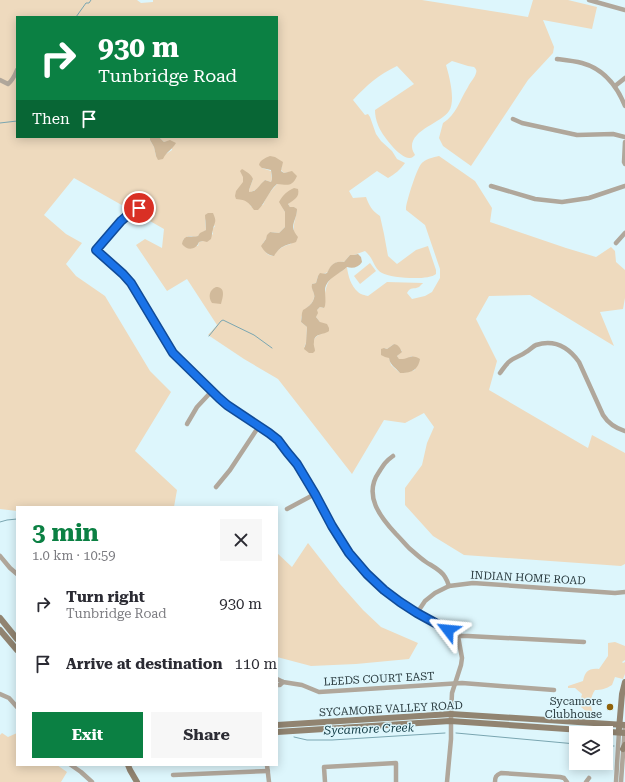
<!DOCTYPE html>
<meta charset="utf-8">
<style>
:root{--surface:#fff;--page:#f7f7f7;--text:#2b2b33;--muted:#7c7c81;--accent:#0b8043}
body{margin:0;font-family:"Roboto Serif",serif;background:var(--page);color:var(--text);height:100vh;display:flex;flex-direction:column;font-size:15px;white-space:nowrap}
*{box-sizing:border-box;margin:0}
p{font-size:13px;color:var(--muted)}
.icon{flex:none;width:22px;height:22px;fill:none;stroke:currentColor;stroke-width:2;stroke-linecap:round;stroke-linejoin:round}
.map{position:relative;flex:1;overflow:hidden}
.sheet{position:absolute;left:16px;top:506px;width:262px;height:260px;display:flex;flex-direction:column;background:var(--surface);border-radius:0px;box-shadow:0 2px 10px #0003}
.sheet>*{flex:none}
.hud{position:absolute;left:16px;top:16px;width:262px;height:122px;border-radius:0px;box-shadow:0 2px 10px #0003;background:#0b8043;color:#fff;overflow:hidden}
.fabs{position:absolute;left:569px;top:726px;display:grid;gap:8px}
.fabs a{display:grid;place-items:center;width:44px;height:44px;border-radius:0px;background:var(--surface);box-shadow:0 2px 10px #0003;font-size:20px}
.pin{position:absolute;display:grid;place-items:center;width:34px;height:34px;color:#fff;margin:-17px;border:2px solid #fff;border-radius:50%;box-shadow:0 1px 4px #0007}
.me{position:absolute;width:44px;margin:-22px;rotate:299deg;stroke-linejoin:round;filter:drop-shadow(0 0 3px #0008)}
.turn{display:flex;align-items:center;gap:14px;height:84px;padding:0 16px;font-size:18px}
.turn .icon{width:52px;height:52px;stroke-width:2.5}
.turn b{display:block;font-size:28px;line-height:34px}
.then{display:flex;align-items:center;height:38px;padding:0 16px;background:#0003;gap:8px;font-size:15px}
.round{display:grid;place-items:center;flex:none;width:42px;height:42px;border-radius:0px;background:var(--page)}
.headline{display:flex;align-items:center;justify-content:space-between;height:68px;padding:0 16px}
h1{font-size:24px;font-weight:700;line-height:30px;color:var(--accent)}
.primary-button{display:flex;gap:8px;margin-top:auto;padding:8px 16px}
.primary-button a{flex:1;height:46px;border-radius:0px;background:var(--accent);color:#fff;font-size:16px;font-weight:700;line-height:46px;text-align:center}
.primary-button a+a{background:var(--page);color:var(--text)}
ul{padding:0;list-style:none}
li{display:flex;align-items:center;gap:12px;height:60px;padding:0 16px}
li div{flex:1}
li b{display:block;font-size:15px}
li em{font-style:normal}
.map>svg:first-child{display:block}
.green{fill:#eedabe;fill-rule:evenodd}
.forest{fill:#d1ba9b}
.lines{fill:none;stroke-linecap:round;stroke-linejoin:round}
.stream{stroke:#7aa6b1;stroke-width:1}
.street{stroke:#b0a79b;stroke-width:4.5}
.secondary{stroke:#918471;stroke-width:6}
.route-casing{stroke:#114b97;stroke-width:10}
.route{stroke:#1a73e8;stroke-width:7}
.poi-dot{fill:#8f620a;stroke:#ddf6fc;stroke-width:1.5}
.labels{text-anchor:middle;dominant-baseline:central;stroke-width:3;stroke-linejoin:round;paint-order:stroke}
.street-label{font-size:11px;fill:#2a3b3f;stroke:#ddf6fc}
.poi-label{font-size:11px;fill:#2a3b3f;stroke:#ddf6fc;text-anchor:end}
.water-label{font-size:12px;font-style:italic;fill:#174049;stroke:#ddf6fc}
</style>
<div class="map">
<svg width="625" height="782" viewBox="0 0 625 782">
<rect width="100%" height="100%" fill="#ddf6fc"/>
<g class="green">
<path d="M0 0H137L141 3 153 2V0H422L528 17 533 0H568L597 7 592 29 543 20 554 47 553 53 528 80 471 166 443 146 439 138 443 123C457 114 459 101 468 87 470 82 475 78 476 73 477 70 476 69 474 67L468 66 452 61 446 65C449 75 456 101 449 111 441 123 411 130 412 147 412 150 414 153 415 155 413 157 412 158 410 158 400 159 381 134 378 125 376 120 375 115 375 110L414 84 397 66C378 75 367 85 353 100L365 115 368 114 370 117 376 134 381 141 392 151 397 159 405 163C400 170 395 174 388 178L377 171 349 191 353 198 366 197C369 205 372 211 380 216L384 234 388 256 397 264 416 250 428 246 436 270V274C428 281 391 278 382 273 376 270 374 263 371 258 369 255 367 253 365 251L354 255H350L344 262C335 261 331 265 328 272L318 276 316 283 312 284C311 289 315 292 314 297 314 306 301 307 301 322L307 327C306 334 308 342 304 347L313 343C314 338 316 336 321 334L320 322 316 317 317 310 320 307 324 308C325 295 324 282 336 274 340 272 343 271 347 267 348 276 351 286 358 292 361 295 365 295 368 296L387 282 423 283C423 283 419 287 419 287 413 290 411 286 407 293L412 299 425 296 432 292 440 278V269L425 225 406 210V207C408 197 416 171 421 164 425 159 434 157 439 156L475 181 492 208 490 222 566 248 596 257 611 247 615 251 616 262 625 270V298L623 309 600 312 614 346 530 295 489 296 476 319 497 361 489 390 588 448 592 435 625 453V564L621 566 464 555 433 536 405 505V488L422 465 427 443 434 427 424 413 405 423 384 420 352 474 278 379 244 359 208 335 217 325 187 279 167 291 136 245 145 239 162 248 164 229 74 178 44 215 66 234 82 243 66 264 76 276 105 296 150 371 171 392 135 451 177 490 174 507H17V511L0 509ZM17 17H277V137H159L164 142 170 141 172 150 166 154 156 156 154 147 150 140V137H17ZM282 166 281 170 284 173 289 172C279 183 268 191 263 205L251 207 250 203 243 199V177L253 179 249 190V193L257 189 265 180 271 182 272 179 271 175V171L262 168ZM299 192 288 204 290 207H294L297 211 294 224V231L291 244C283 246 278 249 273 256 265 255 264 250 263 243L266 239 270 232 279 233 285 227V212L283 208ZM205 219 215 226 212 230 213 234 203 241 199 242 198 246 183 240C192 232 192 239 198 236 201 234 203 232 206 230ZM394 344 402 351 397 356 399 360 407 359 412 356 415 370 407 372 400 373 391 365 389 358 384 348 387 349Z"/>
<polygon points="370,263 376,271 360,284 354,276"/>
<polygon points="308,543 340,584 363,610 381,627 418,643 409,659 356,664 311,666 277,657 277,553 292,567"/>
<path d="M615 642 625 646V660L622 662 623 663 625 662V674L623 679 615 677 612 685C606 689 601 690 595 690 590 697 590 705 593 713L587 712 581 707 583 704 581 698 582 694 575 688H568V686L583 681C585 672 588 668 599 669L608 656V643Z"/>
<polygon points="2,733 8,737 17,733 17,765 57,765 67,772 61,782 0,782 0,735"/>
</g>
<g class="forest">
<path d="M150 137H159L164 142 170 140 176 143C171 151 167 151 163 159L158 160 156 156 154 147 150 140Z"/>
<path d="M270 156 275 157 283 162 281 171 284 173 292 171 297 176C292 187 288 185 277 184 268 192 266 202 258 210H254C248 202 247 200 236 199L235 196 236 191 243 182V177L240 171 242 169C247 172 251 174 253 179L249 190V192C258 191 258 186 265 180L271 182 272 179 271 170 262 168 259 165C260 160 265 158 270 156Z"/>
<path d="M294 188 298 189C300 197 294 200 288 204L290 207H294L297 209C297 221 288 225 298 237L296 242C285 246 281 245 274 256 267 255 264 251 261 246L266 239 267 235 270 232 279 233 285 227V212L279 202C283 195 287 191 294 188Z"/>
<path d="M208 213H213C217 222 215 221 213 229 212 232 212 236 211 239L207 242 203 241 199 242C196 250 187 251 182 244 184 233 191 238 198 236L200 233 206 230 205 215Z"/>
<path d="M358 254 361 257 362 262C359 267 353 269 347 267 340 274 326 278 325 290 325 295 326 301 325 306L324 308 320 307 317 310 318 313 316 317 320 322 327 324 329 328V331C324 335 314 333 314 342 313 345 315 348 315 351L313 353H309L304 349 306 343 307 327 301 322 302 313 303 310C309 307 316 300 314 294 313 290 311 288 312 284L316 283 318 276 320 273C330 275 326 272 331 266 334 262 339 261 344 262L350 255H354Z"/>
<path d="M216 287C226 287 223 297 221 304L212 303C208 297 209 290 216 287Z"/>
<path d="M394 344C399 345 400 348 402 352L397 356 399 359C409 360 410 353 420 359 418 371 410 373 400 373 395 367 390 365 389 358L385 357 381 355V349L384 348 387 349Z"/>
</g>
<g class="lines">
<g class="stream">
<polyline points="76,17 86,3 89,3 91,0"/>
<polyline points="0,123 17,121"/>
<polyline points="209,336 221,321 223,320 254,335 272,348"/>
<polyline points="0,522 7,520 17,519"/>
<polyline points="456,733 576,744"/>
<polyline points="294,737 307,740 332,740 445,733"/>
<polyline points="606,746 614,746"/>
</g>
<g class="street">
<polyline points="589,0 625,10"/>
<path d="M557 59C565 60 574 61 582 63 604 69 617 86 625 106"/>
<path d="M0 80 8 84C13 80 15 75 17 70"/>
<polyline points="615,86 625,78"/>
<polyline points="513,119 522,123 577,135 613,134 625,137"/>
<polyline points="625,142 624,162 625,164"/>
<polyline points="491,186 535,199 562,202 589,198 625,186"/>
<polyline points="139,208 127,216 121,221 96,250 123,274 131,283 173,353 211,392 227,405 269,433 277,440 297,464 315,494 337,535 349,553 367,574 384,590 400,602 417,613 458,636 462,658 461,665 452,693 451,714 451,739 447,782"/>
<polyline points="133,212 138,217"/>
<polyline points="616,243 625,233"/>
<path d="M500 373C503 369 506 364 510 361 515 357 521 356 526 352 530 350 533 346 536 345 555 339 569 348 579 362L603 415C608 423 615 428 625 431"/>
<polyline points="187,424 197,407 211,392"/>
<path d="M393 456C386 461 384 464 379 472 363 495 380 517 396 534 401 539 405 544 409 548 415 553 420 558 426 562 432 566 441 570 445 577 447 580 448 583 449 586"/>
<polyline points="216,487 230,470 259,426"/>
<polyline points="287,509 315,494"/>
<polyline points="0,556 10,568 17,574"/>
<polyline points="417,613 425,601 435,593 449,586 473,583 615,593 625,592"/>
<polyline points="458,636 468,636 584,642"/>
<polyline points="277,679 283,682 302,685 319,692 462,683 554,690"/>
<polyline points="277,685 280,685 283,682"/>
<polyline points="0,694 9,698 17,707"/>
<polyline points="71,765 81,772 92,782"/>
<polyline points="267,765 269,782"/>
<polyline points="173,775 268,771"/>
<polyline points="325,782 324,767 396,763 396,782"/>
<path d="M495 782C495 777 496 775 501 773L560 777 564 778 567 782"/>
<polyline points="586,782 589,778"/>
<polyline points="616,782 619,732"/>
<polyline points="621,782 625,725"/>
</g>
<g class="secondary">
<polyline points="0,618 17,639"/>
<polyline points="0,630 17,650"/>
<polyline points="277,725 451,714 625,725"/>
<polyline points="619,729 622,694 625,682"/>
<polyline points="277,732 450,721 625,733"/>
<polyline points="623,749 625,745"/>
<polyline points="128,765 130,770 137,782"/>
</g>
</g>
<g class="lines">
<defs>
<polyline id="route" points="139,208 127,216 121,221 96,250 123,274 131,283 173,353 219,398 227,405 269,433 278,440 287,452 297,464 315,494 332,526 349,553 367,574 384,590 400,602 417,613 448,630"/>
</defs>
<use href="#route" class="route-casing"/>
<use href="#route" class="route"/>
</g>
<circle class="poi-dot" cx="610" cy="707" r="4"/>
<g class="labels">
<g class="street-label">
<text transform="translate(528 578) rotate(3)">INDIAN HOME ROAD</text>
<text transform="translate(379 679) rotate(-3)">LEEDS COURT EAST</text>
<text transform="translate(391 709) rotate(-3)">SYCAMORE VALLEY ROAD</text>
</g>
<g class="poi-label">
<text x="602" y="701">Sycamore<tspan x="602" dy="13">Clubhouse</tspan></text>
</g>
<g class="water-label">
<text transform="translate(369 729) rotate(-2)">Sycamore Creek</text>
</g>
</g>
</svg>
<div class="fabs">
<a><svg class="icon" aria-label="layers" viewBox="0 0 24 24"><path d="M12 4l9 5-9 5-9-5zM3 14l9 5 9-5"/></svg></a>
</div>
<div class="pin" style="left:139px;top:208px;background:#d93025"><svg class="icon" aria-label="arrive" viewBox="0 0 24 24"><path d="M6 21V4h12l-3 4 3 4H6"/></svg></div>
<svg class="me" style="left:448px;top:630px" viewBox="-20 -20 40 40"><path d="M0-17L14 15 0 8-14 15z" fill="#1a73e8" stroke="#fff" stroke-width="4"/></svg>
<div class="hud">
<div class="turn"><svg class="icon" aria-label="right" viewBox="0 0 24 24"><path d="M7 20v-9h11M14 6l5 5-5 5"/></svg><div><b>930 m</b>Tunbridge Road</div></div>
<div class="then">Then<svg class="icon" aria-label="arrive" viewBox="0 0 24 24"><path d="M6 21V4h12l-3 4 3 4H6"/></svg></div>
</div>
<section class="sheet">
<div class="headline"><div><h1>3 min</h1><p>1.0 km · 10:59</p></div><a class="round"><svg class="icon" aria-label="close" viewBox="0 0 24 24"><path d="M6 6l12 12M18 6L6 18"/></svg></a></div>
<ul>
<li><svg class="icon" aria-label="right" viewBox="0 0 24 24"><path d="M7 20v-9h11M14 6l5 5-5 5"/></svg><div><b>Turn right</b><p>Tunbridge Road</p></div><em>930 m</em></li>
<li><svg class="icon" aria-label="arrive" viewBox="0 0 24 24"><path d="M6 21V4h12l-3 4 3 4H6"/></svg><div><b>Arrive at destination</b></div><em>110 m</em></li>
</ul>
<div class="primary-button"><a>Exit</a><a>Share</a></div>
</section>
</div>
